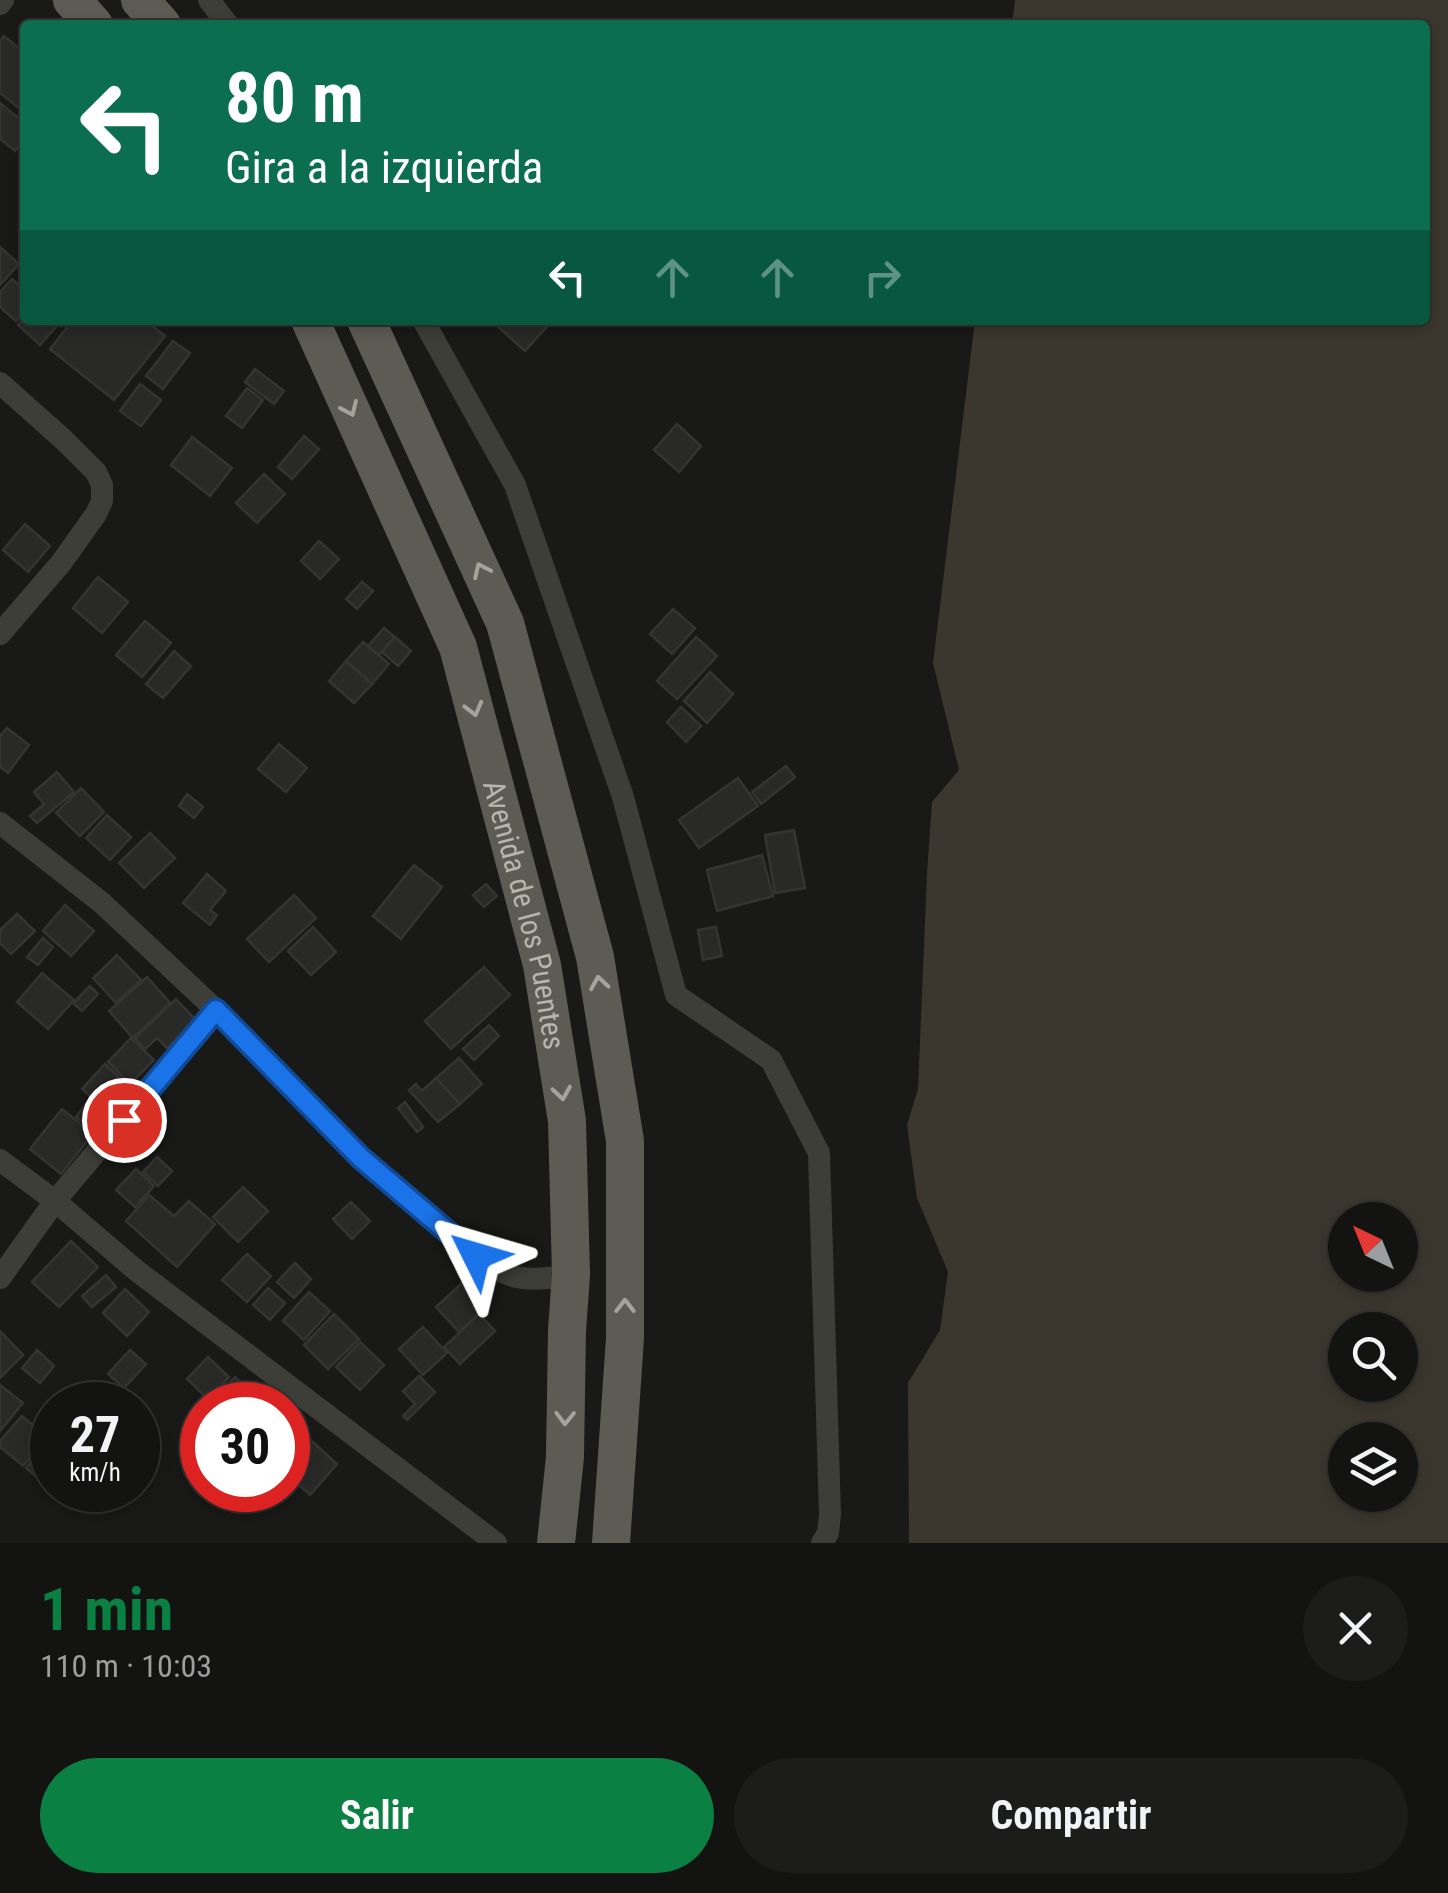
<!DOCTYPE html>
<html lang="es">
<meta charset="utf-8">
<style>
:root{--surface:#131311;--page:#1c1c1a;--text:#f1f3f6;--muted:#9d9e9f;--line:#323231;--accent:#0b8043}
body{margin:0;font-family:"Roboto Condensed",sans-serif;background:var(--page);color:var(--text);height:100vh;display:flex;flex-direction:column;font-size:38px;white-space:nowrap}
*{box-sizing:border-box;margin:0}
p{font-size:32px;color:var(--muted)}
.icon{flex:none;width:55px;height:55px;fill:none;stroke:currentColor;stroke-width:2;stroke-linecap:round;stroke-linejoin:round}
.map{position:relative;height:1543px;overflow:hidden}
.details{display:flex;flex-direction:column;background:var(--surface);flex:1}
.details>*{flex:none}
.banner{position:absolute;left:20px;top:20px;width:1410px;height:305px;border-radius:10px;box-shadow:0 5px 15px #0003,0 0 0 2px var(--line);background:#0b6e4f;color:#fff;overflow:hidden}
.needle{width:65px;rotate:317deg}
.controls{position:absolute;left:1328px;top:1202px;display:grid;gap:20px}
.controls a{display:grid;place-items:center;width:90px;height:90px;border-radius:50%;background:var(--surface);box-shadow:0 5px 15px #0003,0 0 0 2px var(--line);font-size:50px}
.speed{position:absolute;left:30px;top:1382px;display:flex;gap:20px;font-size:50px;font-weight:700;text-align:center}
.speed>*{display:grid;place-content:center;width:130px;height:130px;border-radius:50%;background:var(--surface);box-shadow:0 5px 15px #0003,0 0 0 2px var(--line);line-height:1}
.speed small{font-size:25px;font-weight:400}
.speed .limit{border:15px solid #d22;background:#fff;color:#111}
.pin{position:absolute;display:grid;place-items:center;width:85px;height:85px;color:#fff;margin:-42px;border:5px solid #fff;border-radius:50%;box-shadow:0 2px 10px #0007}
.me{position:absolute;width:110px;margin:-55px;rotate:310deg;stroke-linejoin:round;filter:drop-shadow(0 0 8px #0008)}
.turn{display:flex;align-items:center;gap:35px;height:210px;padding:0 40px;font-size:45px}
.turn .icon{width:130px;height:130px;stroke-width:2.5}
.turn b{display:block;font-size:70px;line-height:85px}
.lanes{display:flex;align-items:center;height:95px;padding:0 40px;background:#0003;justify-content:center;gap:50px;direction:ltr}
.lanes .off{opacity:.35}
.round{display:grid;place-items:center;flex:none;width:105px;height:105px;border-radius:52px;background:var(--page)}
.headline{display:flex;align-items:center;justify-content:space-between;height:170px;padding:0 40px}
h1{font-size:60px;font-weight:700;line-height:75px;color:var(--accent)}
.action{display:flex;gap:20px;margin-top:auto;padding:20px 40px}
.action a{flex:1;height:115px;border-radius:60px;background:var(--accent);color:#fff;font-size:40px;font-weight:700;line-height:115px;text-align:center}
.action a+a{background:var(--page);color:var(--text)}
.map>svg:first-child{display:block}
.water{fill:#3c372e;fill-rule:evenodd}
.building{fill:#292a27;stroke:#343531;stroke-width:2.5}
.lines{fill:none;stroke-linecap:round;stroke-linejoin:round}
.street{stroke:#3e3e38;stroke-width:22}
.primary{stroke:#5c5c55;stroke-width:38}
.oneway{stroke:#a6a499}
.route-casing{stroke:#114b97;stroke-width:25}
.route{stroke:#1a73e8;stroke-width:18}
.labels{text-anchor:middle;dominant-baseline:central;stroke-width:10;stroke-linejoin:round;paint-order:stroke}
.street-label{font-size:30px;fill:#b8b6aa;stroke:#141412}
</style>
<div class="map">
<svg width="1448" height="1543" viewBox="0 0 1448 1543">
<rect width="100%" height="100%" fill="#191917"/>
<path class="water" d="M1015 0H1448V1543H909L908 1383 940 1330 948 1272 917 1198 907 1125 918 1089 927 873 932 802 959 770 933 663 975 320H1425V25H1012ZM1345 1220H1400V1275H1345ZM1345 1330H1400V1385H1345ZM1345 1440H1400V1495H1345Z"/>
<g class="building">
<polygon points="4,36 25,53 25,113 0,93 0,41"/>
<polygon points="0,103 25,123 25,139 15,151 0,139"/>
<polygon points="0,247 19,264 0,285"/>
<polygon points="12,279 25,290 25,312 16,321 0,307 0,292"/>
<polygon points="25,317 25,320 62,320 40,345 18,325"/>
<polygon points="73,320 145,320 165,336 114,400 50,349"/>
<polygon points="500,320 553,320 525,351 496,325"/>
<polygon points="173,341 190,353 163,389 146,376"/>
<polygon points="255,369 284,391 274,404 245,382"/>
<polygon points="140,384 161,400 141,426 120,411"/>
<polygon points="247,388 263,400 242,428 226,416"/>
<polygon points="677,424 701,446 679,472 654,450"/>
<polygon points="304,436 319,449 292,479 278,467"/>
<polygon points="192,437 232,468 210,496 171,465"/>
<polygon points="264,474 285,494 257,523 236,503"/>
<polygon points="25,524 50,546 28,572 3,550"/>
<polygon points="319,541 339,559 320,579 301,561"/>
<polygon points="98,577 128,602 102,633 73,608"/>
<polygon points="362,582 373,591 357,609 346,599"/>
<polygon points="673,609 695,628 672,654 650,634"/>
<polygon points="145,621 171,643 142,677 116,655"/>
<polygon points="384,628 395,637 379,655 368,646"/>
<polygon points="395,637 411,651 398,666 382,652"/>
<polygon points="696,637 717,656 677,699 657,681"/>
<polygon points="363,642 389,664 372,684 346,661"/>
<polygon points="174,651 191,666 163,698 146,684"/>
<polygon points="346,661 372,684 354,703 329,681"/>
<polygon points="710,672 733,694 707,723 684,701"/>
<polygon points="681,707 701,726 686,742 667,722"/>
<polygon points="7,728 29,745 8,773 0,767 0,736"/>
<polygon points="279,744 307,768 286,792 258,769"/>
<polygon points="786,766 795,777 761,804 752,792"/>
<polygon points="57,772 74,792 37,823 30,816 44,804 34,792"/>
<polygon points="738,778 758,806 699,848 679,820"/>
<polygon points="81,788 104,812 80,836 56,813"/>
<polygon points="187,794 203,807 194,818 179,806"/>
<polygon points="107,815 131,837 110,860 86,838"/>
<polygon points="794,830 805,888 775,893 765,835"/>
<polygon points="150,833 175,858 144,888 119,863"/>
<polygon points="762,855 773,896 717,911 707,870"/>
<polygon points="414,865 442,887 401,939 373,916"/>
<polygon points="207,874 226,891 210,910 217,915 210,925 183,903"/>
<polygon points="486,884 497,896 484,907 473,895"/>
<polygon points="294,895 316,918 269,962 247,939"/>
<polygon points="65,905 94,931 71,956 43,931"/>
<polygon points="17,914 35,931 11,954 0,943 0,930"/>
<polygon points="313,927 336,952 311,975 288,951"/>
<polygon points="716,927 722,956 703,960 698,930"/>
<polygon points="43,938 53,947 38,965 27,957"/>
<polygon points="117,955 141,980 116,1003 93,978"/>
<polygon points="484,967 510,995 451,1049 425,1021"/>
<polygon points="42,973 74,1000 48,1029 17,1002"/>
<polygon points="147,977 170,1003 133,1038 109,1011"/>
<polygon points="90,986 98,994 82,1011 73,1003"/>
<polygon points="176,999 196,1020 167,1048 157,1038 145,1049 135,1038"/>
<polygon points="489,1025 499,1036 474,1060 463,1049"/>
<polygon points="131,1038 154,1060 130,1084 108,1062"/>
<polygon points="459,1058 482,1084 460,1104 436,1078"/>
<polygon points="105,1064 131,1088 109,1113 82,1089"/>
<polygon points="436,1078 460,1104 438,1122 409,1090 416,1084 422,1091"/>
<polygon points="89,1100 109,1115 96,1132 76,1117"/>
<polygon points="405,1102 423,1127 417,1132 398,1108"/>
<polygon points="62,1109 93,1134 61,1174 30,1149"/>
<polygon points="157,1157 172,1171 158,1186 143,1172"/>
<polygon points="136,1169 154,1186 135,1207 116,1190"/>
<polygon points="243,1187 268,1211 238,1242 213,1217"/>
<polygon points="149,1195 174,1216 189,1201 215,1224 177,1267 126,1221"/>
<polygon points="351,1202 370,1221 352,1239 333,1219"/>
<polygon points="71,1241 98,1267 59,1307 32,1282"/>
<polygon points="247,1254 271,1276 247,1302 222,1280"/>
<polygon points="295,1263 311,1279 294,1298 277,1282"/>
<polygon points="106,1275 116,1287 92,1307 82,1296"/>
<polygon points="462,1283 485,1308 459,1332 436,1307"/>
<polygon points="268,1288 285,1303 270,1320 253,1305"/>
<polygon points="125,1289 149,1312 127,1336 103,1313"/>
<polygon points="309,1292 330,1311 304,1340 283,1321"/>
<polygon points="334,1314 359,1339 328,1369 304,1345"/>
<polygon points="479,1314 495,1331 460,1364 444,1347"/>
<polygon points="423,1327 447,1353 423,1375 399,1349"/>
<polygon points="0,1331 23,1355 0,1378"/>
<polygon points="360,1342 384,1365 360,1390 336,1367"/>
<polygon points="37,1350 54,1366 40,1383 22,1368"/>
<polygon points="130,1350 146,1364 124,1388 108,1374"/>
<polygon points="208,1357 229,1377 208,1399 187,1379"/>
<polygon points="419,1376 435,1392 407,1420 403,1416 415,1404 403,1391"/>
<polygon points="235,1377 256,1397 248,1405 207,1405"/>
<polygon points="0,1385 23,1403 0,1431"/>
<polygon points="22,1416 47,1437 23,1466 0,1447 0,1441"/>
<polygon points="313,1442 337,1464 310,1495 288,1475 288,1471"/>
<polygon points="44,1445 52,1452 52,1480 48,1486 26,1468"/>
<polygon points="65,1490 93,1490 95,1492 80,1510 61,1495"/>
</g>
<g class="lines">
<g class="street">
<polyline points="209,0 228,25"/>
<polyline points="0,4 3,0"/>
<polyline points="423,320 515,485 623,797 676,995 771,1060 819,1153 830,1514 828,1533 822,1543"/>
<polyline points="0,383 65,441 96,472 102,485 102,501 96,514 61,563 0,634"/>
<path d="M0 823 102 903 216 1010 361 1158 477 1257C514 1283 528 1281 571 1275"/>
<polyline points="0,1160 55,1201 137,1271 496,1543"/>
<polyline points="0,1278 55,1201 216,1010"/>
</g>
<g class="primary">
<polyline points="72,0 94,25"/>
<polyline points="140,0 162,25"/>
<path id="s1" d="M310 320 458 647 542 965 567 1121 571 1275 567 1330 565 1457 556 1543"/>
<polyline points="366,320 505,623 595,957 625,1141 625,1338 611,1543"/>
</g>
</g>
<defs><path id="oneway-chevron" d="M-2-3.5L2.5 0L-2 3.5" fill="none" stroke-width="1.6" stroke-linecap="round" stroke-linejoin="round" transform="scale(2.5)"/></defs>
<g class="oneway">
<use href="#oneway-chevron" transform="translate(350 409) rotate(66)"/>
<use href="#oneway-chevron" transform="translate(481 570) rotate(-115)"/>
<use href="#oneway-chevron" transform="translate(474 709) rotate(75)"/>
<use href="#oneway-chevron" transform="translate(599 983) rotate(-99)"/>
<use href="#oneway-chevron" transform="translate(562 1093) rotate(81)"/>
<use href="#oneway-chevron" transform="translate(625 1306) rotate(-90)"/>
<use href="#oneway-chevron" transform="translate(565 1418) rotate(91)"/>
</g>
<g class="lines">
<defs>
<polyline id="route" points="124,1120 216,1010 361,1158 476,1256"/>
</defs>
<use href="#route" class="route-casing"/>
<use href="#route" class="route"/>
</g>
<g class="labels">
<g class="street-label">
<text stroke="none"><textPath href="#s1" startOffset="635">Avenida de los Puentes</textPath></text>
</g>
</g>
</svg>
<div class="controls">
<a><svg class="needle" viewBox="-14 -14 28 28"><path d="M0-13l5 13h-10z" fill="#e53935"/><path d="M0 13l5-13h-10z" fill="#9d9e9f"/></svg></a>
<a><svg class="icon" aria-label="search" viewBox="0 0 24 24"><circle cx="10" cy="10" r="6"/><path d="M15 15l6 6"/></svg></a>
<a><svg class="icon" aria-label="layers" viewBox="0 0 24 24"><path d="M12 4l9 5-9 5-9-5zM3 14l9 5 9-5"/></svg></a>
</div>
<div class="speed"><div>27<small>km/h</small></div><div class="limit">30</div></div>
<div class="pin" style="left:124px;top:1120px;background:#d93025"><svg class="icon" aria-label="arrive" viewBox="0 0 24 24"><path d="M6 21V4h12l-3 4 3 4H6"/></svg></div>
<svg class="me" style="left:476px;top:1256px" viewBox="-20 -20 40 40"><path d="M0-17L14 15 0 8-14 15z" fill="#1a73e8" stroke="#fff" stroke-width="4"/></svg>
<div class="banner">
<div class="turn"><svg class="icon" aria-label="left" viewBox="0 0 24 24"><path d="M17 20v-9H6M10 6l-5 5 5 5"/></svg><div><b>80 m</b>Gira a la izquierda</div></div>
<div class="lanes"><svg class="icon" aria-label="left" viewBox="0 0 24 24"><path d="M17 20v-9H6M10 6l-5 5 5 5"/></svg><svg class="icon off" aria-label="ahead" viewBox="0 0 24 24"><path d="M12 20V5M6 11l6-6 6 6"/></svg><svg class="icon off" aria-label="ahead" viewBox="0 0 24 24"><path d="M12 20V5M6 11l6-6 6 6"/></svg><svg class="icon off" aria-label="right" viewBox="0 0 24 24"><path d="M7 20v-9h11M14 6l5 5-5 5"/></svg></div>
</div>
</div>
<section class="details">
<div class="headline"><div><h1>1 min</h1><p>110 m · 10:03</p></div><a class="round"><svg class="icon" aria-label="close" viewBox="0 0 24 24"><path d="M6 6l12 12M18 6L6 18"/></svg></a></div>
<div class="action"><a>Salir</a><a>Compartir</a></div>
</section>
